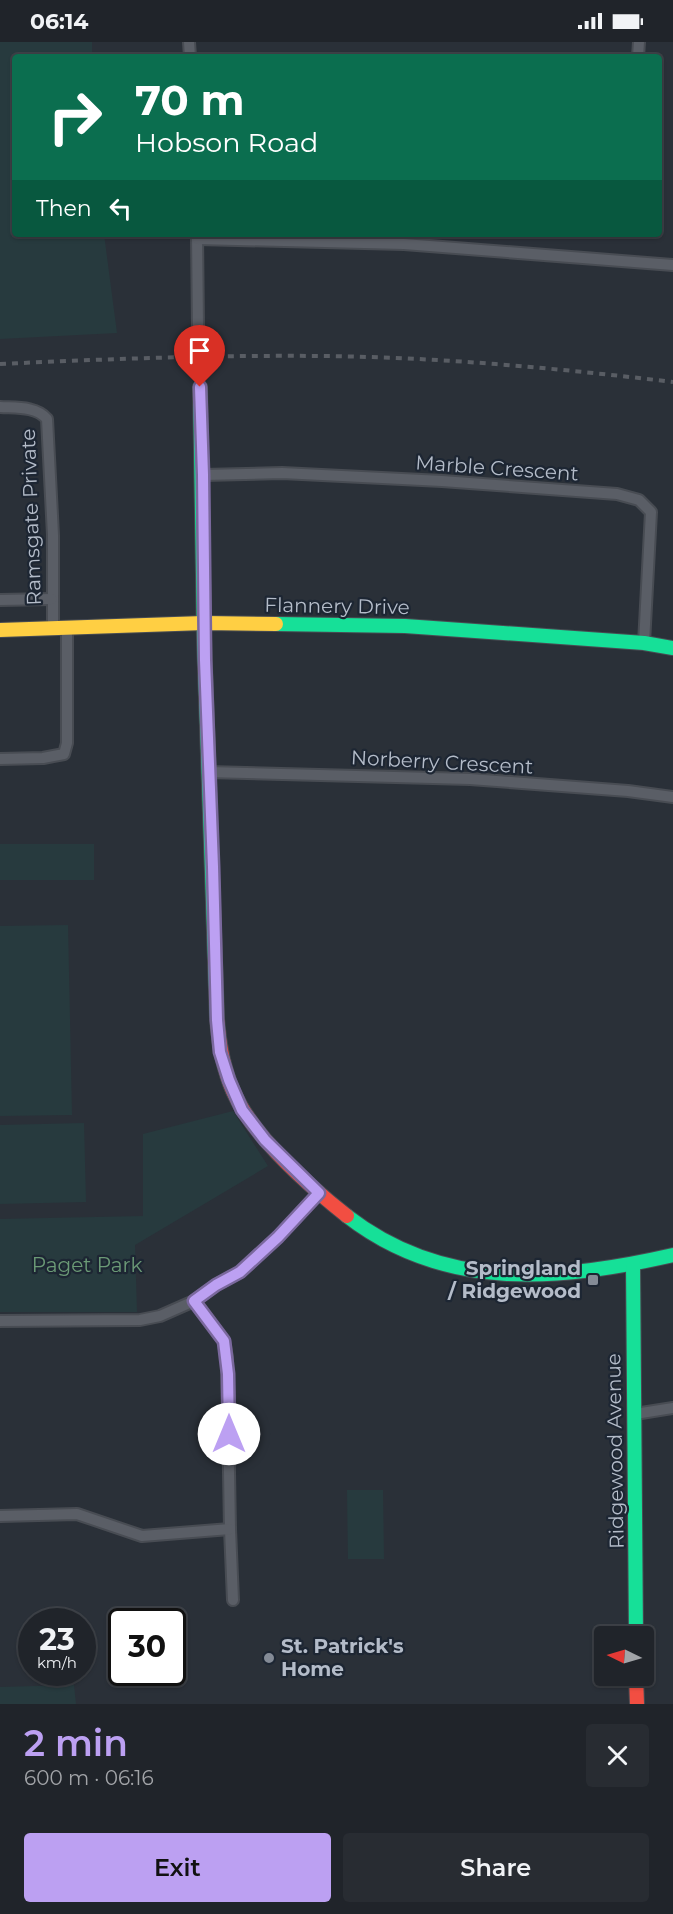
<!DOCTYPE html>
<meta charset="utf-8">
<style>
:root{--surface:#20242a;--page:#282c32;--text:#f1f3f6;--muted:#a2a4a8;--line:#3d4147;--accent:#bca0f2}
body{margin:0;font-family:Montserrat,sans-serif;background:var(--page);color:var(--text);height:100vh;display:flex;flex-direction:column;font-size:22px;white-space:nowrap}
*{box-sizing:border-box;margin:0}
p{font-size:20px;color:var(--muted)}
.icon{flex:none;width:33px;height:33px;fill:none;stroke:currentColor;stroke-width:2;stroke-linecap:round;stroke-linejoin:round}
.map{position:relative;height:1662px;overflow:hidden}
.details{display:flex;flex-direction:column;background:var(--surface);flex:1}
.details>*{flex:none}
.hud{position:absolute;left:12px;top:12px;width:650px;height:183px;border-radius:6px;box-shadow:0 2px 4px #0004,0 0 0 2px var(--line);background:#0b6e4f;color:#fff;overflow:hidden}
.needle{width:39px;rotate:275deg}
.tools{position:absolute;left:594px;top:1584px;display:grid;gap:12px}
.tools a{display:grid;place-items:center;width:60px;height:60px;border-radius:6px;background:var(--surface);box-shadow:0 2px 4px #0004,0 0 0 2px var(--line);font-size:30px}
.speed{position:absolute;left:18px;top:1566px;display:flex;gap:12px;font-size:30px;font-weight:700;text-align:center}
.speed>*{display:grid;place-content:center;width:78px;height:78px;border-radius:50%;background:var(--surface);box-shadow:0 2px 4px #0004,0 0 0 2px var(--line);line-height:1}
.speed small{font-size:15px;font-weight:400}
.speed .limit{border:3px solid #111;border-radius:9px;background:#fff;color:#111}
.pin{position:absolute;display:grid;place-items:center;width:51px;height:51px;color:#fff;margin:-62px -26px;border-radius:50% 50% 50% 0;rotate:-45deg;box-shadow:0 0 6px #0007}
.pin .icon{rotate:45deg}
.me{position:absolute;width:66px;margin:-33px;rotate:0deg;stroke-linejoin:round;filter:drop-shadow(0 0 4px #0008)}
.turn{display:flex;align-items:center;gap:21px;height:126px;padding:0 24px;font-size:27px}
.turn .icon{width:78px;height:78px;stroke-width:2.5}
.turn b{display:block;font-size:42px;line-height:51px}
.then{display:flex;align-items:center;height:57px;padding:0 24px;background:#0003;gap:12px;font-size:22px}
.round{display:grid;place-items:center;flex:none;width:63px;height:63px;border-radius:6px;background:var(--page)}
.headline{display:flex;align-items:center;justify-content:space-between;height:102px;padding:0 24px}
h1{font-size:36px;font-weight:600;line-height:45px;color:var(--accent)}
.primary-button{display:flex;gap:12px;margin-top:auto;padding:12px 24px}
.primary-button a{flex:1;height:69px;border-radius:6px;background:var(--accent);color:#111;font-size:24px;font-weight:600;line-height:69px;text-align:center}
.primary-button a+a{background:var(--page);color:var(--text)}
.status{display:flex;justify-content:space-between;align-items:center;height:42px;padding:0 30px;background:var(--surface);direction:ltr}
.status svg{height:16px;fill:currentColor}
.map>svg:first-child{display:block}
.green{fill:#273a3e}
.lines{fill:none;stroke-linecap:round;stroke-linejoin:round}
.street-casing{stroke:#484c53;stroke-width:14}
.fast-casing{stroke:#484c53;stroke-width:16}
.slow-casing{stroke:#484c53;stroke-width:16}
.jam-casing{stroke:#484c53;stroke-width:16}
.street{stroke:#5a5e66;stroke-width:10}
.fast{stroke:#16e098;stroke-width:14}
.slow{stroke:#ffcf43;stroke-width:14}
.jam{stroke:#f24e42;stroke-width:14}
.rail{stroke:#595d64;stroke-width:4;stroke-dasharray:6 6;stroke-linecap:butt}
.route-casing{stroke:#7a689d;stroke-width:15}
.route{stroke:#bca0f2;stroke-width:10}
.poi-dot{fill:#848b96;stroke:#1d2633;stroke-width:2}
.labels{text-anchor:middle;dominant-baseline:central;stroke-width:4.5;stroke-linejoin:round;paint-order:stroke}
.street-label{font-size:20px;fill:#b4bcc9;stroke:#1d2633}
.park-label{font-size:20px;fill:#6b9a76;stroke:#1d2633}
.poi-label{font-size:20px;font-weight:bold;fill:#b4bcc9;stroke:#1d2633;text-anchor:end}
</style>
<div class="status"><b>06:14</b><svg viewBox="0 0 49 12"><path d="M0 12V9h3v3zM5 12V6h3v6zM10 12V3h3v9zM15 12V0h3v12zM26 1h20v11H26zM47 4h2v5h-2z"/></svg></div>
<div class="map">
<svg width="673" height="1662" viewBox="0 0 673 1662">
<rect width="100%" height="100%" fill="#2a3038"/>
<g class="green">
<polygon points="0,0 92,0 92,15 15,15 15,192 104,192 117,291 0,297"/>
<rect x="0" y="802" width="94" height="36"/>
<polygon points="68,883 72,1073 0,1074 0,884"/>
<polygon points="233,1069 268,1124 135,1203 137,1270 0,1270 0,1177 143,1174 143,1092"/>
<polygon points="84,1081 86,1160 0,1162 0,1083"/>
<polygon points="347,1448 383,1448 384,1517 348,1517"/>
<polygon points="74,1643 76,1662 0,1662 0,1645"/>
</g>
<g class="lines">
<defs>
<g id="street">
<polyline points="189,0 190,15"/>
<polyline points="638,15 639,0"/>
<polyline points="197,192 198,286"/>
<polyline points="198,197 404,202 673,223"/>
<path d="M0 365C16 366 36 364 47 377L53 493V586"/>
<polyline points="203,433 282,431 442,439 617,452 639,458 651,470 644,601"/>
<polyline points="0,558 52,557"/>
<polyline points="0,717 43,716 64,712 67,701 67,585"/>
<polyline points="208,730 470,737 628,749 673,755"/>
<polyline points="194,1259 224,1299 227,1315 230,1487 233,1558"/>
<polyline points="0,1279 140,1278 160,1274 194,1259 216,1243 240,1230 278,1195 319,1151"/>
<polyline points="635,1372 673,1366"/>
<polyline points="0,1474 77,1472 142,1494 230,1487"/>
</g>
<g id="fast">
<polyline points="200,345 204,596 217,977"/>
<polyline points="276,582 405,584 644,601 673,606"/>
<path d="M347 1174C445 1250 559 1239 673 1213"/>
<polyline points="633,1222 636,1594"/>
</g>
<polyline id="slow" points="0,588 204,581 276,582"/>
<g id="jam">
<path d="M217 977C219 1002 223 1026 233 1049 253 1095 308 1143 347 1174"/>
<polyline points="636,1634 637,1662"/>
</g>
</defs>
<use href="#street" class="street-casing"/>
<use href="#fast" class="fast-casing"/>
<use href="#slow" class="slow-casing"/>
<use href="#jam" class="jam-casing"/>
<use href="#street" class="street"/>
<use href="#fast" class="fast"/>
<use href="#slow" class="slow"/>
<use href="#jam" class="jam"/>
<path class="rail" d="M0 322C106 317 212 313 319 314 437 315 556 326 673 340"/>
</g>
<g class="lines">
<defs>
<polyline id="route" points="200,345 203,433 205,618 213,825 217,978 220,1010 229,1038 242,1068 265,1098 319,1151 278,1195 240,1230 216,1243 194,1259 224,1299 228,1332 229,1392"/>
</defs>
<use href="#route" class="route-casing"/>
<use href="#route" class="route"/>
</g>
<g class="poi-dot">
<rect x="587" y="1232" width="12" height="12" rx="3"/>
<circle cx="269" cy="1616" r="6"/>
</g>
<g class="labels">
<g class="street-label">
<text transform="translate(497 426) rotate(4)">Marble Crescent</text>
<text transform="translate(31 475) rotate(-92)">Ramsgate Private</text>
<text transform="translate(337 564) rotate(1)">Flannery Drive</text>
<text transform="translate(442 720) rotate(3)">Norberry Crescent</text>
<text transform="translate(615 1409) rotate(-91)">Ridgewood Avenue</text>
</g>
<g class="park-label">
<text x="87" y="1223">Paget Park</text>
</g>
<g class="poi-label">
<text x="581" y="1226">Springland<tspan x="581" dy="23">/ Ridgewood</tspan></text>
<text x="281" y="1604" text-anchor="start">St. Patrick's<tspan x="281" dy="23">Home</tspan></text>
</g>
</g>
</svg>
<div class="tools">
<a><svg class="needle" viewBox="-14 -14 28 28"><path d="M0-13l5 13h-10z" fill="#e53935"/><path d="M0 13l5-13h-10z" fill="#a2a4a8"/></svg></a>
</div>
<div class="speed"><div>23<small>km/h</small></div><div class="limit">30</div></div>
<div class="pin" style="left:200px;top:345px;background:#d93025"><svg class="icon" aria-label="arrive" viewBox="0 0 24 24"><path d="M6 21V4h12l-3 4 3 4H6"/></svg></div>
<svg class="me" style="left:229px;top:1392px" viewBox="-20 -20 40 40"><circle r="19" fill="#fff"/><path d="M0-13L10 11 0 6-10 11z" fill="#bca0f2"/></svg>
<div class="hud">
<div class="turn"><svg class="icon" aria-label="right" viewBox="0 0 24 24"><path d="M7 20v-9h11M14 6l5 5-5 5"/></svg><div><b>70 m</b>Hobson Road</div></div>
<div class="then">Then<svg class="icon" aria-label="left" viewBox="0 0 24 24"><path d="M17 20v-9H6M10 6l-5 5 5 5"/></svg></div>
</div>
</div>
<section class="details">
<div class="headline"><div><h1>2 min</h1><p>600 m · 06:16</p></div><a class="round"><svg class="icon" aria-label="close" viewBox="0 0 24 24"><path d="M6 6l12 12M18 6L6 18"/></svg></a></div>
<div class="primary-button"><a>Exit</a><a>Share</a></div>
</section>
